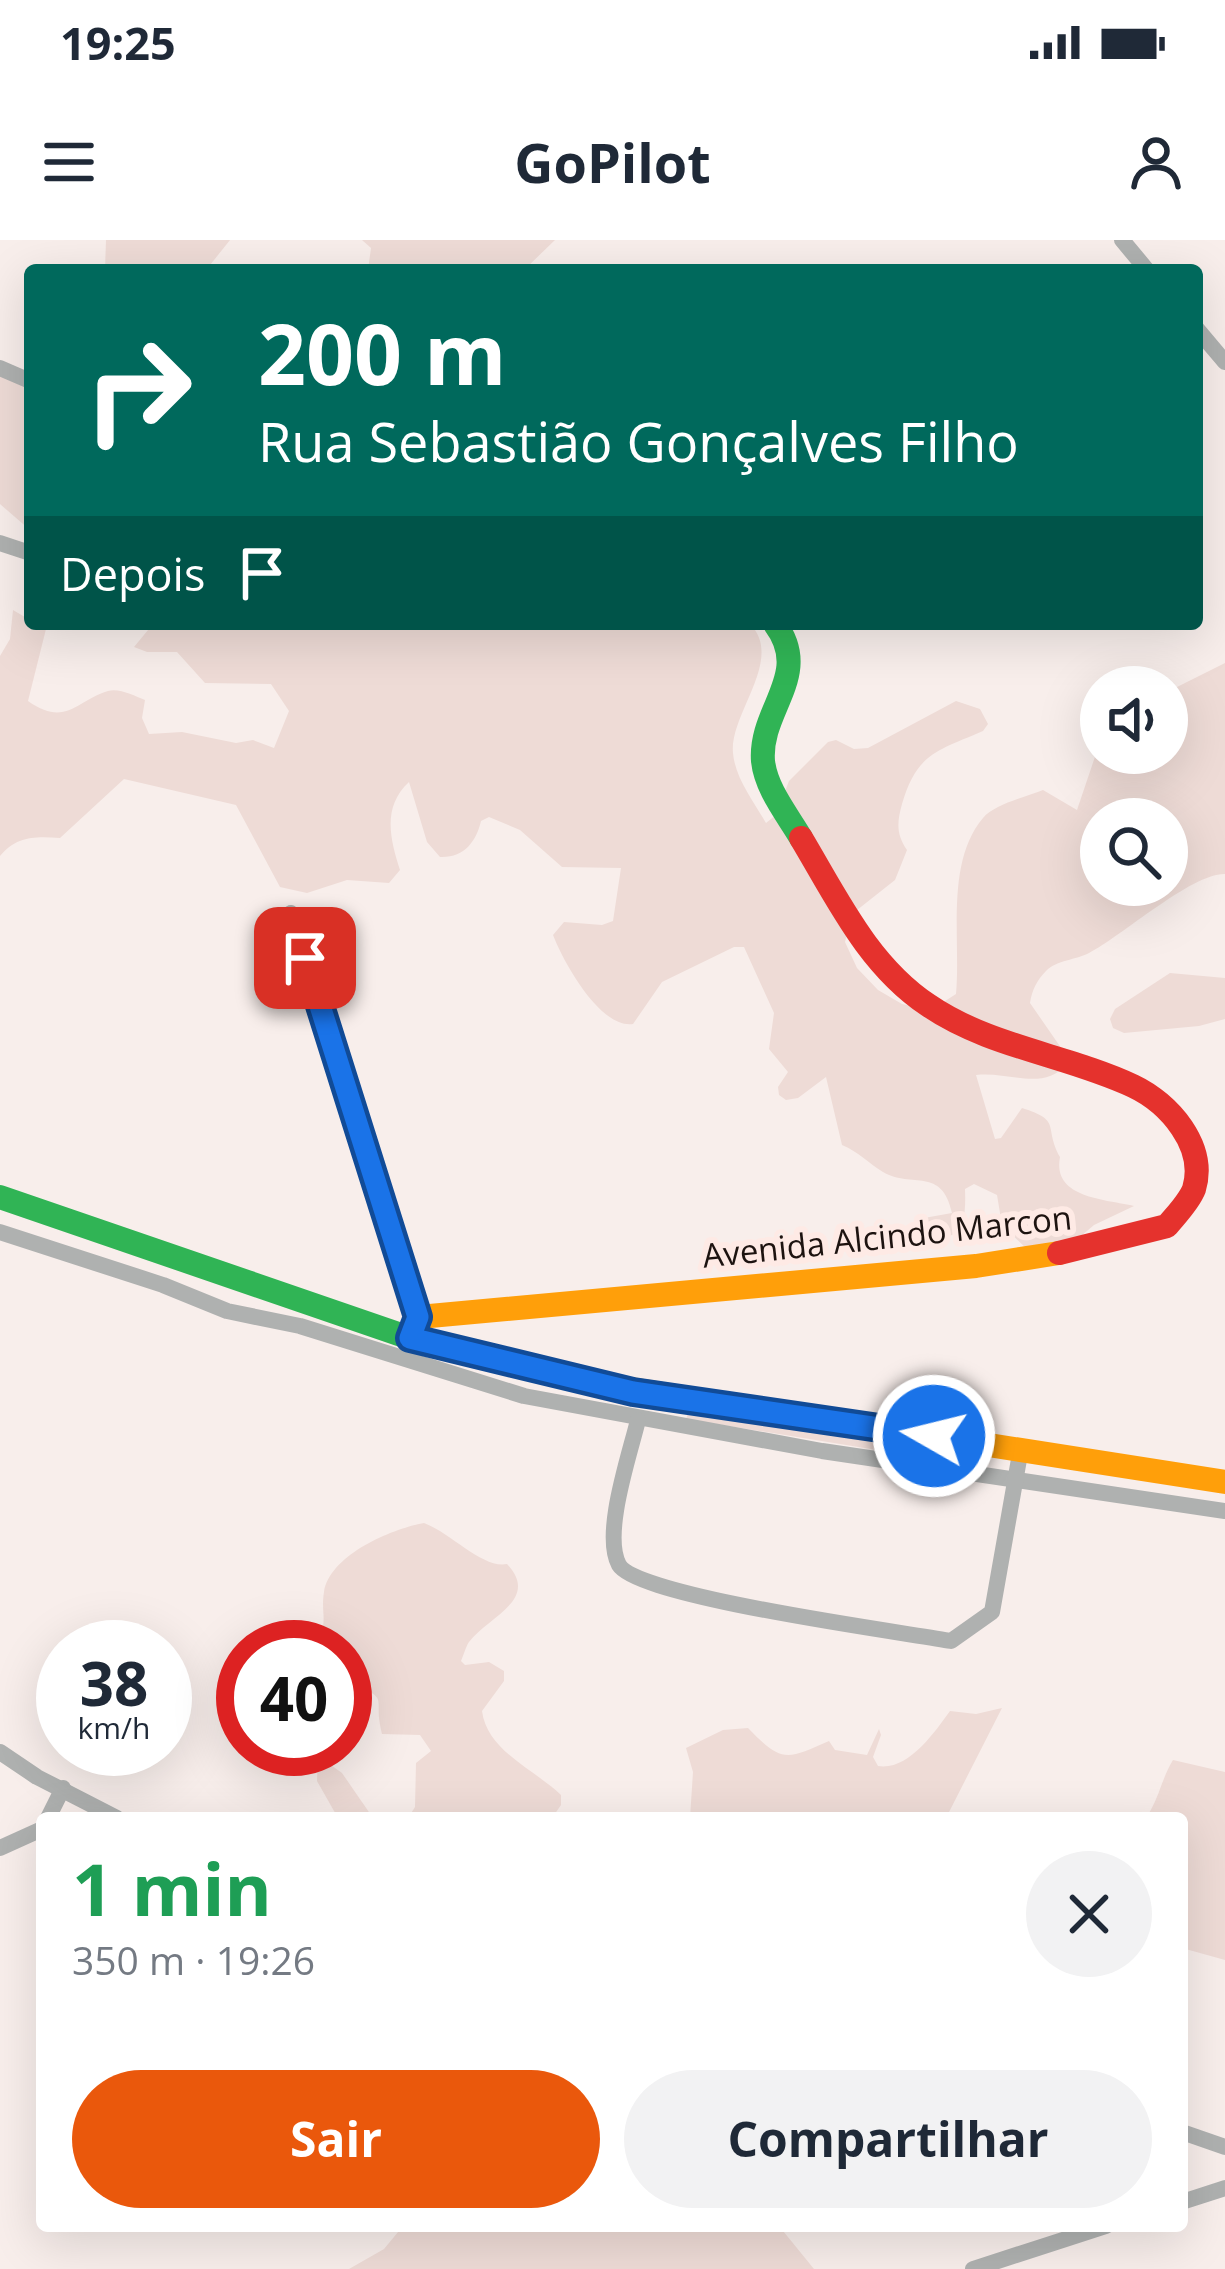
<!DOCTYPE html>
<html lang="pt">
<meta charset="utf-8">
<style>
:root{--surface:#fff;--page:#f2f2f3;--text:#1f2937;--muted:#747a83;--accent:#ea580c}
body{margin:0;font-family:"Open Sans",sans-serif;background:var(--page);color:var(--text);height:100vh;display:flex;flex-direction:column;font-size:45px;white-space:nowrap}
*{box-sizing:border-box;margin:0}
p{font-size:39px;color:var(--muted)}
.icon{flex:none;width:66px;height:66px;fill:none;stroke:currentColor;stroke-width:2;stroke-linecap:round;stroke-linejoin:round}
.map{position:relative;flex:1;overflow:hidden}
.details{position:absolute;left:36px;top:1572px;width:1152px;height:420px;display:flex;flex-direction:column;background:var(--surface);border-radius:12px;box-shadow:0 12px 48px #0002}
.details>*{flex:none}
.guide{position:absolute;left:24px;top:24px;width:1179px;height:366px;border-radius:12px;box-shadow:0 12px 48px #0002;background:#00695c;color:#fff;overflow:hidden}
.fabs{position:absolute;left:1080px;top:426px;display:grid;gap:24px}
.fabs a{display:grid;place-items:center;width:108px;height:108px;border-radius:50%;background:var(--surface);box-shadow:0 12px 48px #0002;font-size:60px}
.speed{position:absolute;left:36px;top:1380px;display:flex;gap:24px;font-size:60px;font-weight:700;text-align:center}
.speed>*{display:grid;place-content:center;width:156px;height:156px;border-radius:50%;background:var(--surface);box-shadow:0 12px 48px #0002;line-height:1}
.speed small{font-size:30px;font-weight:400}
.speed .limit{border:18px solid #d22;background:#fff;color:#111}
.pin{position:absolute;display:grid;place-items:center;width:102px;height:102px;color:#fff;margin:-51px;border-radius:24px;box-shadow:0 6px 18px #0006}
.me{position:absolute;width:132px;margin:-66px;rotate:278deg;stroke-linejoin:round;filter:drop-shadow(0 0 9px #0008)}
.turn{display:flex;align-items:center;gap:42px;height:252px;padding:0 36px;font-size:54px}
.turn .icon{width:156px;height:156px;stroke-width:2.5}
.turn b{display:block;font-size:84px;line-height:102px}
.then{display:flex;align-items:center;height:114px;padding:0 36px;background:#0003;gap:24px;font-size:45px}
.round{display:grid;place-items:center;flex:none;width:126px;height:126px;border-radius:63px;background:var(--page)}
.overview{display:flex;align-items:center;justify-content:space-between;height:204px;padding:0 36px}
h1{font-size:72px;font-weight:700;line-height:90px;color:#1e9e55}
.primary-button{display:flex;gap:24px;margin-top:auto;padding:24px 36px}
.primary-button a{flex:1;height:138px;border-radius:72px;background:var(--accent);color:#fff;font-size:48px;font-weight:700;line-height:138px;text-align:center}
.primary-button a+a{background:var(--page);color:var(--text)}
.status{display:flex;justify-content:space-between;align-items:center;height:84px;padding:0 60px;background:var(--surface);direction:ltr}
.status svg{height:33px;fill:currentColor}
header{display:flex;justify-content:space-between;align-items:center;height:156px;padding:0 36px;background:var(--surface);font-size:54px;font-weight:700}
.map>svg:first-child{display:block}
.green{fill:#eedbd6;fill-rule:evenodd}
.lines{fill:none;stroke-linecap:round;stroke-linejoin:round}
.street{stroke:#afb1b0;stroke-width:16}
.fast{stroke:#30b455;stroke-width:24}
.slow{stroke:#ff9f0a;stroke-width:24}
.jam{stroke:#e5322d;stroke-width:24}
.route-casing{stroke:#114b97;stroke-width:30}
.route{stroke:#1a73e8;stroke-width:21}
.labels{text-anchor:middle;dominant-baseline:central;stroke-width:12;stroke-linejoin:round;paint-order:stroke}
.street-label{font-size:33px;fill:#1d1310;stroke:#feeae5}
</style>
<div class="status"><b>19:25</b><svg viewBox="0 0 49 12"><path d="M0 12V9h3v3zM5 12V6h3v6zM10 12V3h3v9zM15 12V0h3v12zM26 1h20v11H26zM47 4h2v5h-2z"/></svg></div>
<header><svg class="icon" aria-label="menu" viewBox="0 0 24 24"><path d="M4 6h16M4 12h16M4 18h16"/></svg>GoPilot<svg class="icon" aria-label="person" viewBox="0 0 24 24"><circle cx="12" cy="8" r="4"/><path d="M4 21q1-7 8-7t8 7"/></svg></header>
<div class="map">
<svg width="1225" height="2029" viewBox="0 0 1225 2029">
<rect width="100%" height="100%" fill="#f8eeeb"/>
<g class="green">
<polygon points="106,0 230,0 206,30 105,30"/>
<polygon points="362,0 555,0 524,30 368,30 371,8"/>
<polygon points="0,128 30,138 30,290 0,264"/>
<path d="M13 370 30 380V384L46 389 28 461C66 488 77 460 108 451 120 448 134 456 145 460L142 478 149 494 182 492 236 503 253 500 274 508 289 471 271 444 205 443 177 412H147L134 407 153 384H750C785 419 729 474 733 513 735 538 754 562 766 583L776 575 789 541 828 502 836 500 854 509 868 508 956 461 980 469 988 484 983 491C937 511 917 513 902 564 897 582 896 594 907 610L895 640 852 674 845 702 857 728 878 750 902 764 931 770 956 754C961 700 945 623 983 578 995 564 1026 557 1043 550L1077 570 1101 499V513H1167V452L1225 423V634C1192 633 1122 696 1089 713 1076 720 1057 720 1046 731 1037 740 1032 750 1030 763L1066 815 1067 824C1043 852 1009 831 976 835L995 899 1001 898 1022 868C1063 881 1043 886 1060 917 1052 958 1104 959 1134 966L1094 985 1067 1008 1030 1012 1002 985 997 955 974 944 965 949C967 999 955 1000 909 999V992L924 978 952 973C942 926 912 949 883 932 868 923 859 912 842 905L826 837 798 858 786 860 779 855 778 847 788 832 769 809 774 773 744 707H734L662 742 633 784C600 789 563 721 553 695L564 682 602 685 613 681 621 628 562 627 520 590 489 577 481 581C476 602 464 618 440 617L427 602 409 542C382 567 390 599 400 630L389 643 347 640 307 653 280 647 236 565 124 539 60 598C36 596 16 596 0 616V416L10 399ZM1101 579H1167V645H1101Z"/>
<polygon points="1170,733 1225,738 1225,779 1199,786 1124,793 1113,788 1110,779 1115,769"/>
<polygon points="689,1170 984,1215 987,1228 686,1179"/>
<path d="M424 1283C451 1293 483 1329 507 1324 541 1360 487 1377 469 1402 467 1404 462 1419 461 1421L465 1425 489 1422 504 1431V1441L482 1471C487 1511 534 1529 561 1555V1565L552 1578H408L415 1567 416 1523 431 1511 420 1495 382 1494C371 1451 395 1464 345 1439V1407H312C331 1383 320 1377 324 1352 330 1315 391 1289 424 1283Z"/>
<path d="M1002 1468 946 1578H690L693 1532 686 1508 723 1490 748 1488C782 1523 786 1520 829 1501L835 1510 867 1515 879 1489 881 1495 873 1517 878 1526C908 1531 934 1493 950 1471L976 1474Z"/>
<polygon points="318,1516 342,1533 373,1578 338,1578 317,1541"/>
<path d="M1173 1520 1225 1532V1720L1182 1708V1578H1146C1159 1559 1161 1540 1173 1520Z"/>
<polygon points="403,1986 779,1986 814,2029 349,2029 384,2009"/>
</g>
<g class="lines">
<g class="street">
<polyline points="1122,0 1147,30"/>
<polyline points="1197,89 1225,122"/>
<polyline points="0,128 30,141"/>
<polyline points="0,303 30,313"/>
<polyline points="291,673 419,1077 416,1084"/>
<polyline points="0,992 163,1045 227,1071 300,1086 524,1156 822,1211 1225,1271"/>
<path d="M638 1180C630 1214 602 1294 619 1325 638 1357 901 1392 951 1401L992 1372 1021 1208"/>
<polyline points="0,1512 37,1537 117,1578"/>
<polyline points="48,1578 63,1548"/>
<polyline points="0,1608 42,1589"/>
<polyline points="1182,1892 1225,1907"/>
<polyline points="1182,1962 1225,1948"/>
<polyline points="973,2029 1106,1986"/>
</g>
<g class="fast">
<path d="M775 384C813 435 759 469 763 521 766 549 787 574 801 598"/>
<polyline points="0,957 410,1098 593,1143"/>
</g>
<g class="slow">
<polyline points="419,1077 976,1026 1059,1013"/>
<polyline points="593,1143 1225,1242"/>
</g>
<path class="jam" d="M801 598C837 658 868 725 928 765 989 807 1067 815 1133 846 1169 863 1207 906 1194 949 1189 962 1176 975 1167 986L1059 1013"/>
</g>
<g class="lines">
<defs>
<polyline id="route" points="305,718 418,1077 410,1098 633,1152 934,1196"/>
</defs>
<use href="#route" class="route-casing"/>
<use href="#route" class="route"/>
</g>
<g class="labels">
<g class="street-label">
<text transform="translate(887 996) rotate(-6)">Avenida Alcindo Marcon</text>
</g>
</g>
</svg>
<div class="fabs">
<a><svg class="icon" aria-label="sound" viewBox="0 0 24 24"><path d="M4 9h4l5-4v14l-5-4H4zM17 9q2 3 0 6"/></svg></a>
<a><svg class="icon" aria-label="search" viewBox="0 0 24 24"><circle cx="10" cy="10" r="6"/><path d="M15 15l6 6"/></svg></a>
</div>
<div class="speed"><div>38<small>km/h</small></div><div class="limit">40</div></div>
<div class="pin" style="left:305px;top:718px;background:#d93025"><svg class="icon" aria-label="arrive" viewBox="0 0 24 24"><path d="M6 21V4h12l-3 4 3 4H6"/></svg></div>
<svg class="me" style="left:934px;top:1196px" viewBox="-20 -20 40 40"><circle r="17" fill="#1a73e8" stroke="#fff" stroke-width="3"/><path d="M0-11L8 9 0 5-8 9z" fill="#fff"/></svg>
<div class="guide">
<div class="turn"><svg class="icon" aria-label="right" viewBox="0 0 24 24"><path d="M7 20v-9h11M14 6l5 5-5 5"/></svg><div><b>200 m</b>Rua Sebastião Gonçalves Filho</div></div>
<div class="then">Depois<svg class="icon" aria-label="arrive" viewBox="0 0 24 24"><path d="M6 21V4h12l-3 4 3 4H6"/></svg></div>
</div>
<section class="details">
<div class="overview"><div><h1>1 min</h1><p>350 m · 19:26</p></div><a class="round"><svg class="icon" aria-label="close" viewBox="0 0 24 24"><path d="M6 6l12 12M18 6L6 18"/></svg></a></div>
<div class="primary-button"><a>Sair</a><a>Compartilhar</a></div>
</section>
</div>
